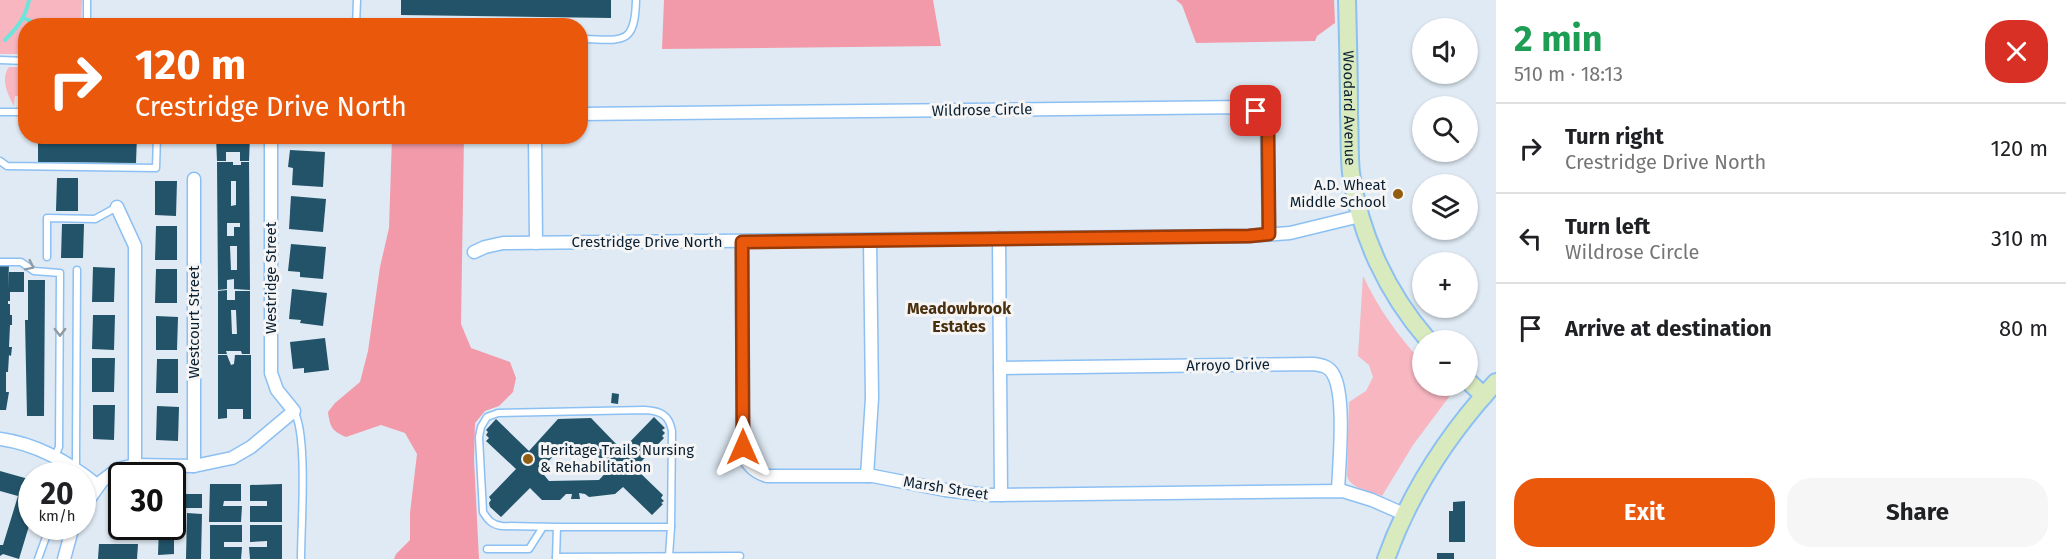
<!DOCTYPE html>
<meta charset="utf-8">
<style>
:root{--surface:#fff;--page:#f6f6f6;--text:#202124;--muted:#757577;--line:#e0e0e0;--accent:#ea580c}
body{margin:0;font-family:"Fira Sans",sans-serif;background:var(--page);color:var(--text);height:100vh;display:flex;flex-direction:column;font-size:22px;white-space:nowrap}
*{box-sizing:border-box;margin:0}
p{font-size:20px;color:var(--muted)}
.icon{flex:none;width:33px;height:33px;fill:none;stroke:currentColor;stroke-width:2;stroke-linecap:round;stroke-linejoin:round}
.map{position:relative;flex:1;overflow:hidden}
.details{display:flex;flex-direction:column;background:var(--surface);width:570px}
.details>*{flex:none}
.guide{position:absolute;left:18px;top:18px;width:570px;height:126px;border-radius:24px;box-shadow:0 2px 4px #0004;background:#ea580c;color:#fff;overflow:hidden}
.tools{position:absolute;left:1412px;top:18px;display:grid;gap:12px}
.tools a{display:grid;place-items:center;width:66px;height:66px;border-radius:50%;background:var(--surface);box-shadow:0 2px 4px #0004;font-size:30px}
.speed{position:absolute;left:18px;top:462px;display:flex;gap:12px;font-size:30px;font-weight:700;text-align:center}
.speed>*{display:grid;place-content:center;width:78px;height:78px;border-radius:50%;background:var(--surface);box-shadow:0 2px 4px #0004;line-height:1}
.speed small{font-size:15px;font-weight:400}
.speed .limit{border:3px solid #111;border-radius:9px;background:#fff;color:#111}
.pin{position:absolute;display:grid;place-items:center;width:51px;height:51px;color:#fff;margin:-26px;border-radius:12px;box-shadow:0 3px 9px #0006}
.me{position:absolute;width:66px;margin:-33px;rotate:0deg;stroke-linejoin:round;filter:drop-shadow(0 0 4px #0008)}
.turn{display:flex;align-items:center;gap:21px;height:126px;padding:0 18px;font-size:27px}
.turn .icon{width:78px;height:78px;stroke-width:2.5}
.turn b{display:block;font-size:42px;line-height:51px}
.round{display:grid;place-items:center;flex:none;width:63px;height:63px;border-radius:24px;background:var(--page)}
.headline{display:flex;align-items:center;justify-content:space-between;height:102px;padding:0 18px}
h1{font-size:36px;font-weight:700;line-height:45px;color:#1e9e55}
.action{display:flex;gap:12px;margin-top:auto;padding:12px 18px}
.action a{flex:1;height:69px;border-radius:24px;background:var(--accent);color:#fff;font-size:24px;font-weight:700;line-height:69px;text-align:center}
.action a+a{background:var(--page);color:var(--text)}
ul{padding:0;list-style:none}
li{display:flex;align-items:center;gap:18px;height:90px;padding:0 18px;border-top:2px solid var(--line)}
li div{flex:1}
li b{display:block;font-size:22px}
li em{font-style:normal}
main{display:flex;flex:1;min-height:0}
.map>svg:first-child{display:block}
.green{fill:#f7b6c0}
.forest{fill:#f29aa9}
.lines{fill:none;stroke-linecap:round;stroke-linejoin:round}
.stream{stroke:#70e4db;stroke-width:4}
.building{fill:#225369;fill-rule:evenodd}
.lane-casing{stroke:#8cc0f3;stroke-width:9}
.street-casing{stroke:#8cc0f3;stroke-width:15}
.secondary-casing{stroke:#8cc0f3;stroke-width:20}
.lane{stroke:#fff;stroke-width:6}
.street{stroke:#fff;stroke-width:12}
.secondary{stroke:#d9eabe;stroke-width:16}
.oneway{stroke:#919aa3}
.route-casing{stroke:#983908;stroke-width:15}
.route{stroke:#ea580c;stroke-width:10}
.poi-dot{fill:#925d11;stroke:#f5f5f5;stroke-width:2}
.labels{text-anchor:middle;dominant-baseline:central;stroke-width:6;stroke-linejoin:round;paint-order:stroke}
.street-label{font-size:15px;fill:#0a1f32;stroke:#f5f5f5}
.poi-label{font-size:15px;fill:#0a1f32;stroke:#f5f5f5;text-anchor:end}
.neighbourhood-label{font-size:16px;font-weight:bold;fill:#4a300f;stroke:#f5f5f5}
</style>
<main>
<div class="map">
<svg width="1496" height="559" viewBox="0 0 1496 559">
<rect width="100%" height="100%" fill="#dfeaf4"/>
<g class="green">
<polygon points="0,0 82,0 81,25 26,26 25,54 0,54"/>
<path d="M9 67H25V96H15L14 106C8 95 0 79 9 67Z"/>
<path d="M1363 276C1378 308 1398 336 1422 362V386H1445L1452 393 1413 445 1382 496C1370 491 1351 489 1347 476L1349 402 1366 391 1373 377 1369 365 1358 356Z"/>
</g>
<g class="forest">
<polygon points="664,0 933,0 941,46 662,49"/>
<polygon points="1176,0 1334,0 1335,23 1317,36 1315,41 1196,43 1182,5"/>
<path d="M392 137H464L461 324 471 348 510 362 516 378 513 392 499 406 485 411 475 423 474 460 479 559H394L396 554 410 540V513L417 454 405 433 381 425 346 437C332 431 330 427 328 412L335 403 360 382 368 351 380 267 389 228Z"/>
</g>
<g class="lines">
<g class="stream">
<polyline points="24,18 41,26"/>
<path d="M5 40C17 28 26 17 29 0"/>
</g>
</g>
<g class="building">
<polygon points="401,0 611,0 611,18 401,15"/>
<polygon points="38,136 137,136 136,163 38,162"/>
<polygon points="216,136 230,136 230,141 236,141 236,136 250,136 249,161 240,161 240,152 226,152 226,161 217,161"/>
<polygon points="289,136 324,136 323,141 289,139"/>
<polygon points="290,150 325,152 323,187 292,185 293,168 288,167"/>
<path d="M217 162H233V165H241V162H249L250 290 234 289V279L227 280V289L218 290ZM231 181H236V205L231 206ZM227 223H240V227H234V236H227ZM230 246H237V270H231Z"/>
<polygon points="57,178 78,178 78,211 56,211"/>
<polygon points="155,181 177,181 176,216 155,215"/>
<polygon points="291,196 326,199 323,232 289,229"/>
<polygon points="62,224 84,224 83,258 61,258"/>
<polygon points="156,226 177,226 177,260 155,260"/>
<polygon points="291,244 326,247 323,279 300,277 300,272 288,271"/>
<polygon points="0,265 9,265 8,289 9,272 24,272 24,292 10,292 10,301 8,301 8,304 10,304 10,315 12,315 12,325 10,325 9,347 12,347 11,356 9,355 8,372 6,372 6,392 9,392 6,410 0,410"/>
<polygon points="93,267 115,268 114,302 92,302"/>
<polygon points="156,269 177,269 177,303 155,303"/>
<polygon points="28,280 45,280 44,416 27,416 25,320 28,320"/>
<polygon points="292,289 327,293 323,326 300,323 301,320 289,319"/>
<path d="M227 290V300H235V291H250V354H242L241 351H226L227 354H218V291ZM231 310H236L237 334H232Z"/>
<polygon points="93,315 115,315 114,350 92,349"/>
<polygon points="156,316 178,317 177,350 156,350"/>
<polygon points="325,338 329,370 304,373 304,368 293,369 290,342"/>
<polygon points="218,355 227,355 231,365 234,364 235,355 251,355 251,419 243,419 243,409 227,409 227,418 218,419"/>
<polygon points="92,358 115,358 114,392 92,392"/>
<polygon points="157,359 178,359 178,393 156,393"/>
<polygon points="612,393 619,394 618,404 611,403"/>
<polygon points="93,405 115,405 114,440 93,439"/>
<polygon points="157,406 179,407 178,441 156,440"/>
<path d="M654 417 665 428 662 430 665 433 662 436 664 438 635 468 663 495 661 498 664 501 661 503 663 504 652 515 623 487 615 494 589 497 585 494 579 493 580 499H571L572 494H566L560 500H542L530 488 501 517 490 507 489 503 491 500 489 497 516 469 486 441 489 438 486 435 488 432 486 430 496 419 529 451 558 419 591 418 622 450ZM562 447H588L610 468 599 480 549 481 540 470Z"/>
<polygon points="0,471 32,480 32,500 20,497 19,500 32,504 32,516 19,559 3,554 0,556 0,545 3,545 18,496 0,491"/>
<polygon points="210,484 241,484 241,501 224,501 223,506 242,506 241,522 209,522"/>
<polygon points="282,484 282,522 250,522 250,506 267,506 267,501 250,501 250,485"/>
<polygon points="172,492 179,492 180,506 172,506"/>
<polygon points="182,494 202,494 202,508 181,508"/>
<polygon points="1465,501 1465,542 1449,542 1449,511 1453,511 1453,502"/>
<polygon points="187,513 202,514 201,559 186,559"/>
<polygon points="210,525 242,525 242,542 224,542 224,547 242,547 241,559 210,559"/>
<polygon points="250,525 282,525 282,559 250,559 249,547 267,547 267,541 250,542"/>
<polygon points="159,526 174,526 174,554 158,555"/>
<polygon points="99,544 138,544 137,559 98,559"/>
<rect x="1437" y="553" width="17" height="6"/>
</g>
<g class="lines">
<defs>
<g id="lane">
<polyline points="87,26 87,0"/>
<polyline points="356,26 357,0"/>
<path d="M580 39C621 39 635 48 636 0"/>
<polyline points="0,60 26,61"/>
<polyline points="0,112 26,112"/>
<polyline points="0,161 7,166 156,168 157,136"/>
<polyline points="47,257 47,218 95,219 117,207"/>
<polyline points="0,262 21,262 34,271 60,273 59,447 55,456"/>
<path d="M294 411C308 435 301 526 301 558"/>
<polyline points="73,476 76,469 76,454 77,270"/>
<polyline points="487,549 529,549 543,527"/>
<polyline points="669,556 671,527"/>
<polyline points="556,557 740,556"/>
<polyline points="38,559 50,526"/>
<path d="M556 559 557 527H671L672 431C669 415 661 411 645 410L498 413 487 417 481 427 479 437 483 512C488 520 492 525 502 526L557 527"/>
</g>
<g id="street">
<polyline points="580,114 1247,107 1263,117 1267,125 1269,234"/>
<polyline points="535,136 536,243"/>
<polyline points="117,207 135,246 135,465"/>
<polyline points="999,238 1001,495"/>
<path d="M742 242 743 456C750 467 755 472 767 476H873L945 490 987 495 1343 491 1372 500 1404 514"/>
<polyline points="474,252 485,247 503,243 1249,236 1290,233 1360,216"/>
<path d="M1000 368 1313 364C1321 365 1329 366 1333 374 1346 395 1339 465 1338 491"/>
<path d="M0 439C37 444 70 463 98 486"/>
<polyline points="194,466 194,179"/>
<polyline points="867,476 872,398 870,240"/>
<polyline points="82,509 102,481 118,469 135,465 194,466 232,458 251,447 294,411 277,390 271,373 271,136"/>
<polyline points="64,559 73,526"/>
</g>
<g id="secondary">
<path id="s1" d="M1347 0C1348 38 1349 76 1349 114 1350 133 1349 154 1351 173 1360 235 1387 293 1428 340"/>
<polyline points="1467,380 1484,396"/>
<path d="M1386 559C1410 492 1448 434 1496 382"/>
</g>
</defs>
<use href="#lane" class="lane-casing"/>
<use href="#street" class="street-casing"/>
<use href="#secondary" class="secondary-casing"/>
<use href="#lane" class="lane"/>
<use href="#street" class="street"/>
<use href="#secondary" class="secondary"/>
</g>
<defs><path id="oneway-chevron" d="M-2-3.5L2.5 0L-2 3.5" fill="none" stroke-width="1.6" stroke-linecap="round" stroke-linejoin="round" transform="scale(1.5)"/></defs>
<g class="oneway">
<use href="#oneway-chevron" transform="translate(30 266) rotate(26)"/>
<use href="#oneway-chevron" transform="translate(60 332) rotate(90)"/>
</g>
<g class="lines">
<defs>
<polyline id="route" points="743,447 742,242 1249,236 1269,234 1268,134 1263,117 1256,111"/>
</defs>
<use href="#route" class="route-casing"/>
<use href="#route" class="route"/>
</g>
<g class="poi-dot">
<circle cx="1398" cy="194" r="6"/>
<circle cx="528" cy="459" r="6"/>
</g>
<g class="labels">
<g class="street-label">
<text stroke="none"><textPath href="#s1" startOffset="108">Woodard Avenue</textPath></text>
<text transform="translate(982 110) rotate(-1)">Wildrose Circle</text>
<text x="647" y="242">Crestridge Drive North</text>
<text transform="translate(271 278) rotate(-90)">Westridge Street</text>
<text transform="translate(194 322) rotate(-90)">Westcourt Street</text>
<text transform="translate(1228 365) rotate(-1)">Arroyo Drive</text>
<text transform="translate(946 488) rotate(9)">Marsh Street</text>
</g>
<g class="poi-label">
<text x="1386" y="185">A.D. Wheat<tspan x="1386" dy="17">Middle School</tspan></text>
<text x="540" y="450" text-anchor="start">Heritage Trails Nursing<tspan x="540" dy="17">&amp; Rehabilitation</tspan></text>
</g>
<g class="neighbourhood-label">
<text x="959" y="308">Meadowbrook<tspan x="959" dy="18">Estates</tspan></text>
</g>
</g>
</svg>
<div class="tools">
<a><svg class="icon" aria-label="sound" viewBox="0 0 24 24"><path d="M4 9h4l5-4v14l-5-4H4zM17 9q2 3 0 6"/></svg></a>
<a><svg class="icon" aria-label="search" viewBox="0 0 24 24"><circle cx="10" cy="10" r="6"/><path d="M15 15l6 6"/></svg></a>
<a><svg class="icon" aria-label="layers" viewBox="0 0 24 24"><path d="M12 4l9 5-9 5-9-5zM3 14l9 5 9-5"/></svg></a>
<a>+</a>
<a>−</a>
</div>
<div class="speed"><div>20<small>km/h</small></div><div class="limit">30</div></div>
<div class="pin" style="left:1256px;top:111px;background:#d93025"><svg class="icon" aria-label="arrive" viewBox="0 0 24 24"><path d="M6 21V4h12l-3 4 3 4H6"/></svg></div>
<svg class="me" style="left:743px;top:447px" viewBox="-20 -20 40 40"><path d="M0-17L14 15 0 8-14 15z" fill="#ea580c" stroke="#fff" stroke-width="4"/></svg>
<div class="guide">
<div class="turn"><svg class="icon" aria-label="right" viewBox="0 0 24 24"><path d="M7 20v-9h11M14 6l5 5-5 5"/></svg><div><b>120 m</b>Crestridge Drive North</div></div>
</div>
</div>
<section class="details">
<div class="headline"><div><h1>2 min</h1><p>510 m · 18:13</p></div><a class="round" style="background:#d93025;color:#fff"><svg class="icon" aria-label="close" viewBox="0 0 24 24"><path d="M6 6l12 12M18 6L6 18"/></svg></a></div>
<ul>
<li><svg class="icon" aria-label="right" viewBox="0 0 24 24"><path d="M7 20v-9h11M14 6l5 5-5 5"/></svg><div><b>Turn right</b><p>Crestridge Drive North</p></div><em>120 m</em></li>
<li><svg class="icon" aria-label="left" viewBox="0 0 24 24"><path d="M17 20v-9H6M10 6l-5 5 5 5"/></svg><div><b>Turn left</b><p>Wildrose Circle</p></div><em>310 m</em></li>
<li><svg class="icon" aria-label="arrive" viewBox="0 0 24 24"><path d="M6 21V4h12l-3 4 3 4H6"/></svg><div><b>Arrive at destination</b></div><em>80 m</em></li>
</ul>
<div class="action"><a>Exit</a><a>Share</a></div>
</section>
</main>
